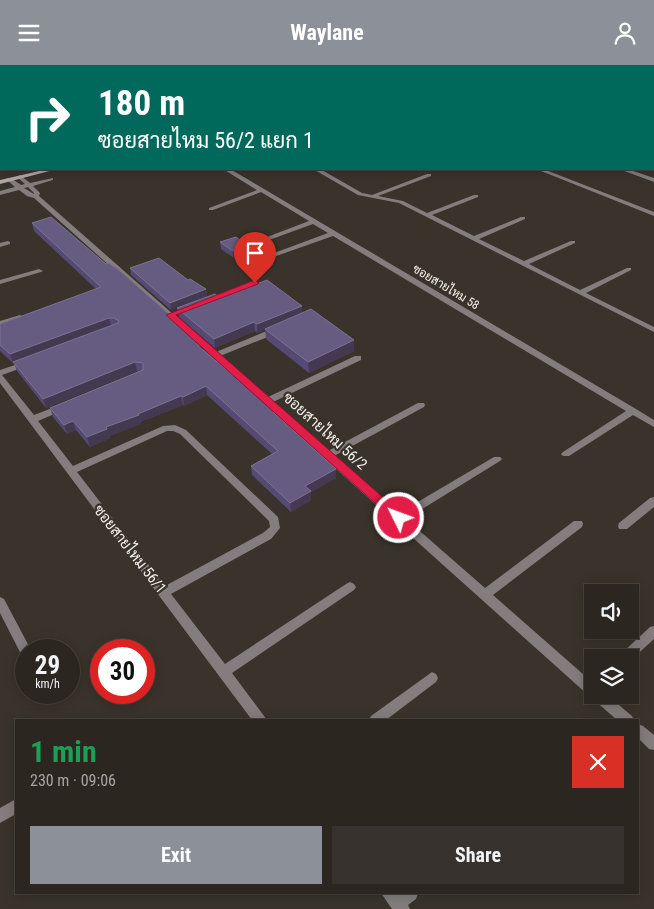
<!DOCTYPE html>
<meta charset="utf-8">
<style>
:root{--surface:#2b2620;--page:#37322d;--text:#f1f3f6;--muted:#a6a5a5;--line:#47433e;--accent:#8c9099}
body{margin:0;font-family:"Roboto Condensed",Sarabun,sans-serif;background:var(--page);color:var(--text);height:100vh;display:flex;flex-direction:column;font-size:19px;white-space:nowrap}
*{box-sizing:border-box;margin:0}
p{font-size:16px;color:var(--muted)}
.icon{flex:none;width:28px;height:28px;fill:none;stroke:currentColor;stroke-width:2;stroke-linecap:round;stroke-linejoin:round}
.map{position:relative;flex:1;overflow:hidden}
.sheet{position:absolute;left:15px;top:654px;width:624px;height:175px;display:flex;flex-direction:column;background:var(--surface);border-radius:0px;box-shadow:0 2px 12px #0003,0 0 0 1px var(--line)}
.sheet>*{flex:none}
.banner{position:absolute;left:0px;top:0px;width:655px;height:105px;box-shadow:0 2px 12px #0003,0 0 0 1px var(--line);background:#00695c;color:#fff;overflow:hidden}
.fabs{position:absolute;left:584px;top:519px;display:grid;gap:10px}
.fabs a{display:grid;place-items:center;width:55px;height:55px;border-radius:0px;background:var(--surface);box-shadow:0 2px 12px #0003,0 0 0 1px var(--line);font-size:25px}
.speed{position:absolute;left:15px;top:574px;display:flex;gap:10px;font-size:25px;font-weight:700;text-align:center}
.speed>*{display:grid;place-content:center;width:65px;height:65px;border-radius:50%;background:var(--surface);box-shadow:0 2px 12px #0003,0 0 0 1px var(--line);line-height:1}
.speed small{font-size:12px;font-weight:400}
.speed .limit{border:8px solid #d22;background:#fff;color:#111}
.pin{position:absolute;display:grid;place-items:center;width:42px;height:42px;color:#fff;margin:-51px -21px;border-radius:50% 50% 50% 0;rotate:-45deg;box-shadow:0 0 5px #0007}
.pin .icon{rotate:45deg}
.me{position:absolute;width:55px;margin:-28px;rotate:312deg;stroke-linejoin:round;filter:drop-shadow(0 0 4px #0008)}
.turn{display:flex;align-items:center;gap:18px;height:105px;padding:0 15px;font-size:22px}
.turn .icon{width:65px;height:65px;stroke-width:2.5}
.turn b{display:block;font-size:35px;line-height:42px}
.round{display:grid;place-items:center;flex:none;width:52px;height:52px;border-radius:0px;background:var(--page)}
.summary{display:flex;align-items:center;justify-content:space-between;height:85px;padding:0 15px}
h1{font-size:30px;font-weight:700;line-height:38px;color:#1e9e55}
.action{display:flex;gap:10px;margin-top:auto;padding:10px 15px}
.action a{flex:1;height:58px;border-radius:0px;background:var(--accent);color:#fff;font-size:20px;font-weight:700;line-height:58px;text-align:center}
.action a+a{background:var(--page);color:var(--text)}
header{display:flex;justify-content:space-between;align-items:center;height:65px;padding:0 15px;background:var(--accent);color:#fff;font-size:22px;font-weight:700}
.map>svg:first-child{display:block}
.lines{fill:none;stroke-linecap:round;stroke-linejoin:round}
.canal{stroke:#07646b;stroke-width:18}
.street{fill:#837d7d;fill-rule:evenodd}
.secondary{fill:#b0a6a7;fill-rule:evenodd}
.wall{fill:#554a74}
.shaded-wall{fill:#433951}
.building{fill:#665b81;stroke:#7c7391}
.route{fill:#e11d48;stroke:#92132f}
.labels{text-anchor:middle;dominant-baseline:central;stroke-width:4.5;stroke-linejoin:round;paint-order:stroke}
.far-street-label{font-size:12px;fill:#f3f0ea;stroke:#39332b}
.street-label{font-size:15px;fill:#f3f0ea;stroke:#39332b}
</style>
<header><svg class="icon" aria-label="menu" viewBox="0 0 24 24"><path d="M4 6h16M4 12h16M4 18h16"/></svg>Waylane<svg class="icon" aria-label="person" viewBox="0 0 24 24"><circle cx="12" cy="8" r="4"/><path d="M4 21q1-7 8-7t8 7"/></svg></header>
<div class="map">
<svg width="654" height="844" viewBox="0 0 654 844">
<rect width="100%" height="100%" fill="#39332b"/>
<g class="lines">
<g class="canal">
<polyline points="13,1 14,0"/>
<polyline points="0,32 1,28"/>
</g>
<g class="street">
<polygon points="130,0 135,0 136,1 131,1"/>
<polygon points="0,1 3,1 1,3 0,3"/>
<polygon points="223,104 230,104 264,124 636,344 654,355 654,362 633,350 569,391 563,391 561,389 563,387 626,346 333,171 262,196 258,196 258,194 328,168 313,159 250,182 246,182 246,180 309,156 261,127 213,145 209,145 209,143 257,125"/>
<polygon points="313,104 320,104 362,128 372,130 427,109 431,109 431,111 378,131 403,136 427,148 474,130 478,130 478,132 432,150 474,171 521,152 525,152 525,154 479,174 524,196 571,176 575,176 575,178 529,199 580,225 627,203 631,203 631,205 586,228 654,262 654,267 399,138 358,130"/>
<polygon points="536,104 543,104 654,147 654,151"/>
<polygon points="619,104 627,104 654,113 654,117"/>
<path d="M20 110 30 118 53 113V115L33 121 40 128 39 131 216 287 274 263H280V267L220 291 268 332 355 291H361V295L273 337 328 386 418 338H424L425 340 424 342 334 391 399 448 494 392H500L502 394 500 396 406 454 485 523 574 456H582L583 459 582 462 493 530 592 617V630H607L632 651 634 655H617L593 634 592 631 587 629 34 133 27 131 19 125 0 130V126L15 122 7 115V113H11L21 120 25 119 17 112ZM28 122 34 128V129L24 123Z"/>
<polygon points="8,176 10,177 10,179 0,182 0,178"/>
<polygon points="39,204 43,206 41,207 0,219 0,215"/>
<polygon points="252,216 259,218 209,238 206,238 202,236"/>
<polygon points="20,250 24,252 23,254 0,261 0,256"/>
<path d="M27 296 31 298 30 300 2 310 34 350 60 340H66L67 342 66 344 38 356 73 401 163 361 175 360 186 365 278 452 280 463 271 474 171 529 225 599 346 519 350 517 354 519 356 522 354 525 232 608 267 655H252L0 318V305ZM167 366H173L180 369 269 456 270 462 263 468 165 521 77 407Z"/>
<polygon points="654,432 654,442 627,464 619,464 618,461 619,458 650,433"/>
<polygon points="0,532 4,534 31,585 26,585 26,592 22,591 0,548"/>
<polygon points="654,561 654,574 630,596 630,592 620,592 622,588 650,562"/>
<polygon points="432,607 436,609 438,613 436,617 386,655 369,655 371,651"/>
<polygon points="41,628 54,628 55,630 54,634 49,636 44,634"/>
<polygon points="638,659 643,661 654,670 654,685 649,684 638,673"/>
<polygon points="16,734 16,749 0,758 0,743"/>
<polygon points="381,828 418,828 416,834 408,840 410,844 392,844"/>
</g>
<polygon class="secondary" points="48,104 57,104 0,119 0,115"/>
</g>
<g class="wall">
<polygon points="32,158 203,279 204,285 276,346 277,350 336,413 311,427 311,435 291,447 252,410 251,401 272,389 207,330 184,341 183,340 140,357 141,359 109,371 110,373 90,382 76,365 67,369 53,352 50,343 139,306 137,306 46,343 17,306 14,298 13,298 0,286 0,259 96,224 34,166"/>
<polygon points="220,177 249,181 250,187 234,193 221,184"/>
<polygon points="130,203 188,215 206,224 207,231 171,245 131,210"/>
<polygon points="220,233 303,248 354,286 309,308 266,274 265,265 257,268 255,266 215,283 179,252 177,243"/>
</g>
<g class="shaded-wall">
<polygon points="249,181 250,187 234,193 233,186"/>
<polygon points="206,224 207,231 171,245 170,238"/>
<polygon points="302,241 303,249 265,264 265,265 257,268 257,259"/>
<polygon points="109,253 111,261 13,298 10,289"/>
<polygon points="254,257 255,266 215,283 214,274"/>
<polygon points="354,275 354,286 309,308 308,297"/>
<polygon points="203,279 204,288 198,281"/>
<polygon points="135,297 137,306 46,343 43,334"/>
<polygon points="206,321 207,330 184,341 183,332"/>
<polygon points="181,331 183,340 140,357 141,359 109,371 110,373 90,382 87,372 106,362"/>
<polygon points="73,356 76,365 67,369 64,360"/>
<polygon points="336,404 336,413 311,427 311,435 291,447 290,438 305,421"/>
</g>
<g class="building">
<polygon points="51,152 106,199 109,198 119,205 203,279 198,281 276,346 273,347 336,404 305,421 311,426 290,438 251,401 278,386 206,321 183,332 181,331 138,349 139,350 106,362 107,364 87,372 73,356 64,360 50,343 143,305 143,298 135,297 43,334 13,297 118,258 119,256 114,253 109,253 10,289 0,280 0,259 101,222 32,158"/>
<polygon points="236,172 249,181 233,186 220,177"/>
<polygon points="159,193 188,215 190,214 206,224 170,238 130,203"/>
<polygon points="267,215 302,241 257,259 254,257 214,274 177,243 215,229 220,233"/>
<polygon points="311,244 354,275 308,297 265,264"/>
</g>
<polygon class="route" points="255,215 259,218 258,219 176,250 403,450 405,453 403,456 395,456 166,250"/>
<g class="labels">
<g class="far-street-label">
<text transform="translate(446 222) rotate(31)">ซอยสายไหม 58</text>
</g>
<g class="street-label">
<text transform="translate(325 366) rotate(42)">ซอยสายไหม 56/2</text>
<text transform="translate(130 484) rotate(52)">ซอยสายไหม 56/1</text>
</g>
</g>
</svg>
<div class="fabs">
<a><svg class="icon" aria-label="sound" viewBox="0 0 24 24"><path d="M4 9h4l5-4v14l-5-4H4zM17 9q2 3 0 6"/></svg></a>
<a><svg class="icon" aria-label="layers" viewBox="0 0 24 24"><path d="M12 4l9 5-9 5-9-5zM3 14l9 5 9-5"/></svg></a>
</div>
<div class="speed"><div>29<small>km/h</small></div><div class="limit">30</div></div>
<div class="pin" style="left:255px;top:218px;background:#d93025"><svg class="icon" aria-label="arrive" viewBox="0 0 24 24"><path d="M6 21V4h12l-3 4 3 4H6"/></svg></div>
<svg class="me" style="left:399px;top:453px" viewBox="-20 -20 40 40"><circle r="17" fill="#e11d48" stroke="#fff" stroke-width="3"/><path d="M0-11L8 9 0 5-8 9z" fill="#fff"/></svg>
<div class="banner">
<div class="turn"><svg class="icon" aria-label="right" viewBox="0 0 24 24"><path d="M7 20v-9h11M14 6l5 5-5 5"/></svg><div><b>180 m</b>ซอยสายไหม 56/2 แยก 1</div></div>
</div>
<section class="sheet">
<div class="summary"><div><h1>1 min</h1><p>230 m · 09:06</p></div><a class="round" style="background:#d93025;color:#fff"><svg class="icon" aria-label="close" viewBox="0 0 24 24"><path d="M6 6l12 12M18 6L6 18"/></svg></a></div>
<div class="action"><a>Exit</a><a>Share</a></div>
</section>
</div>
